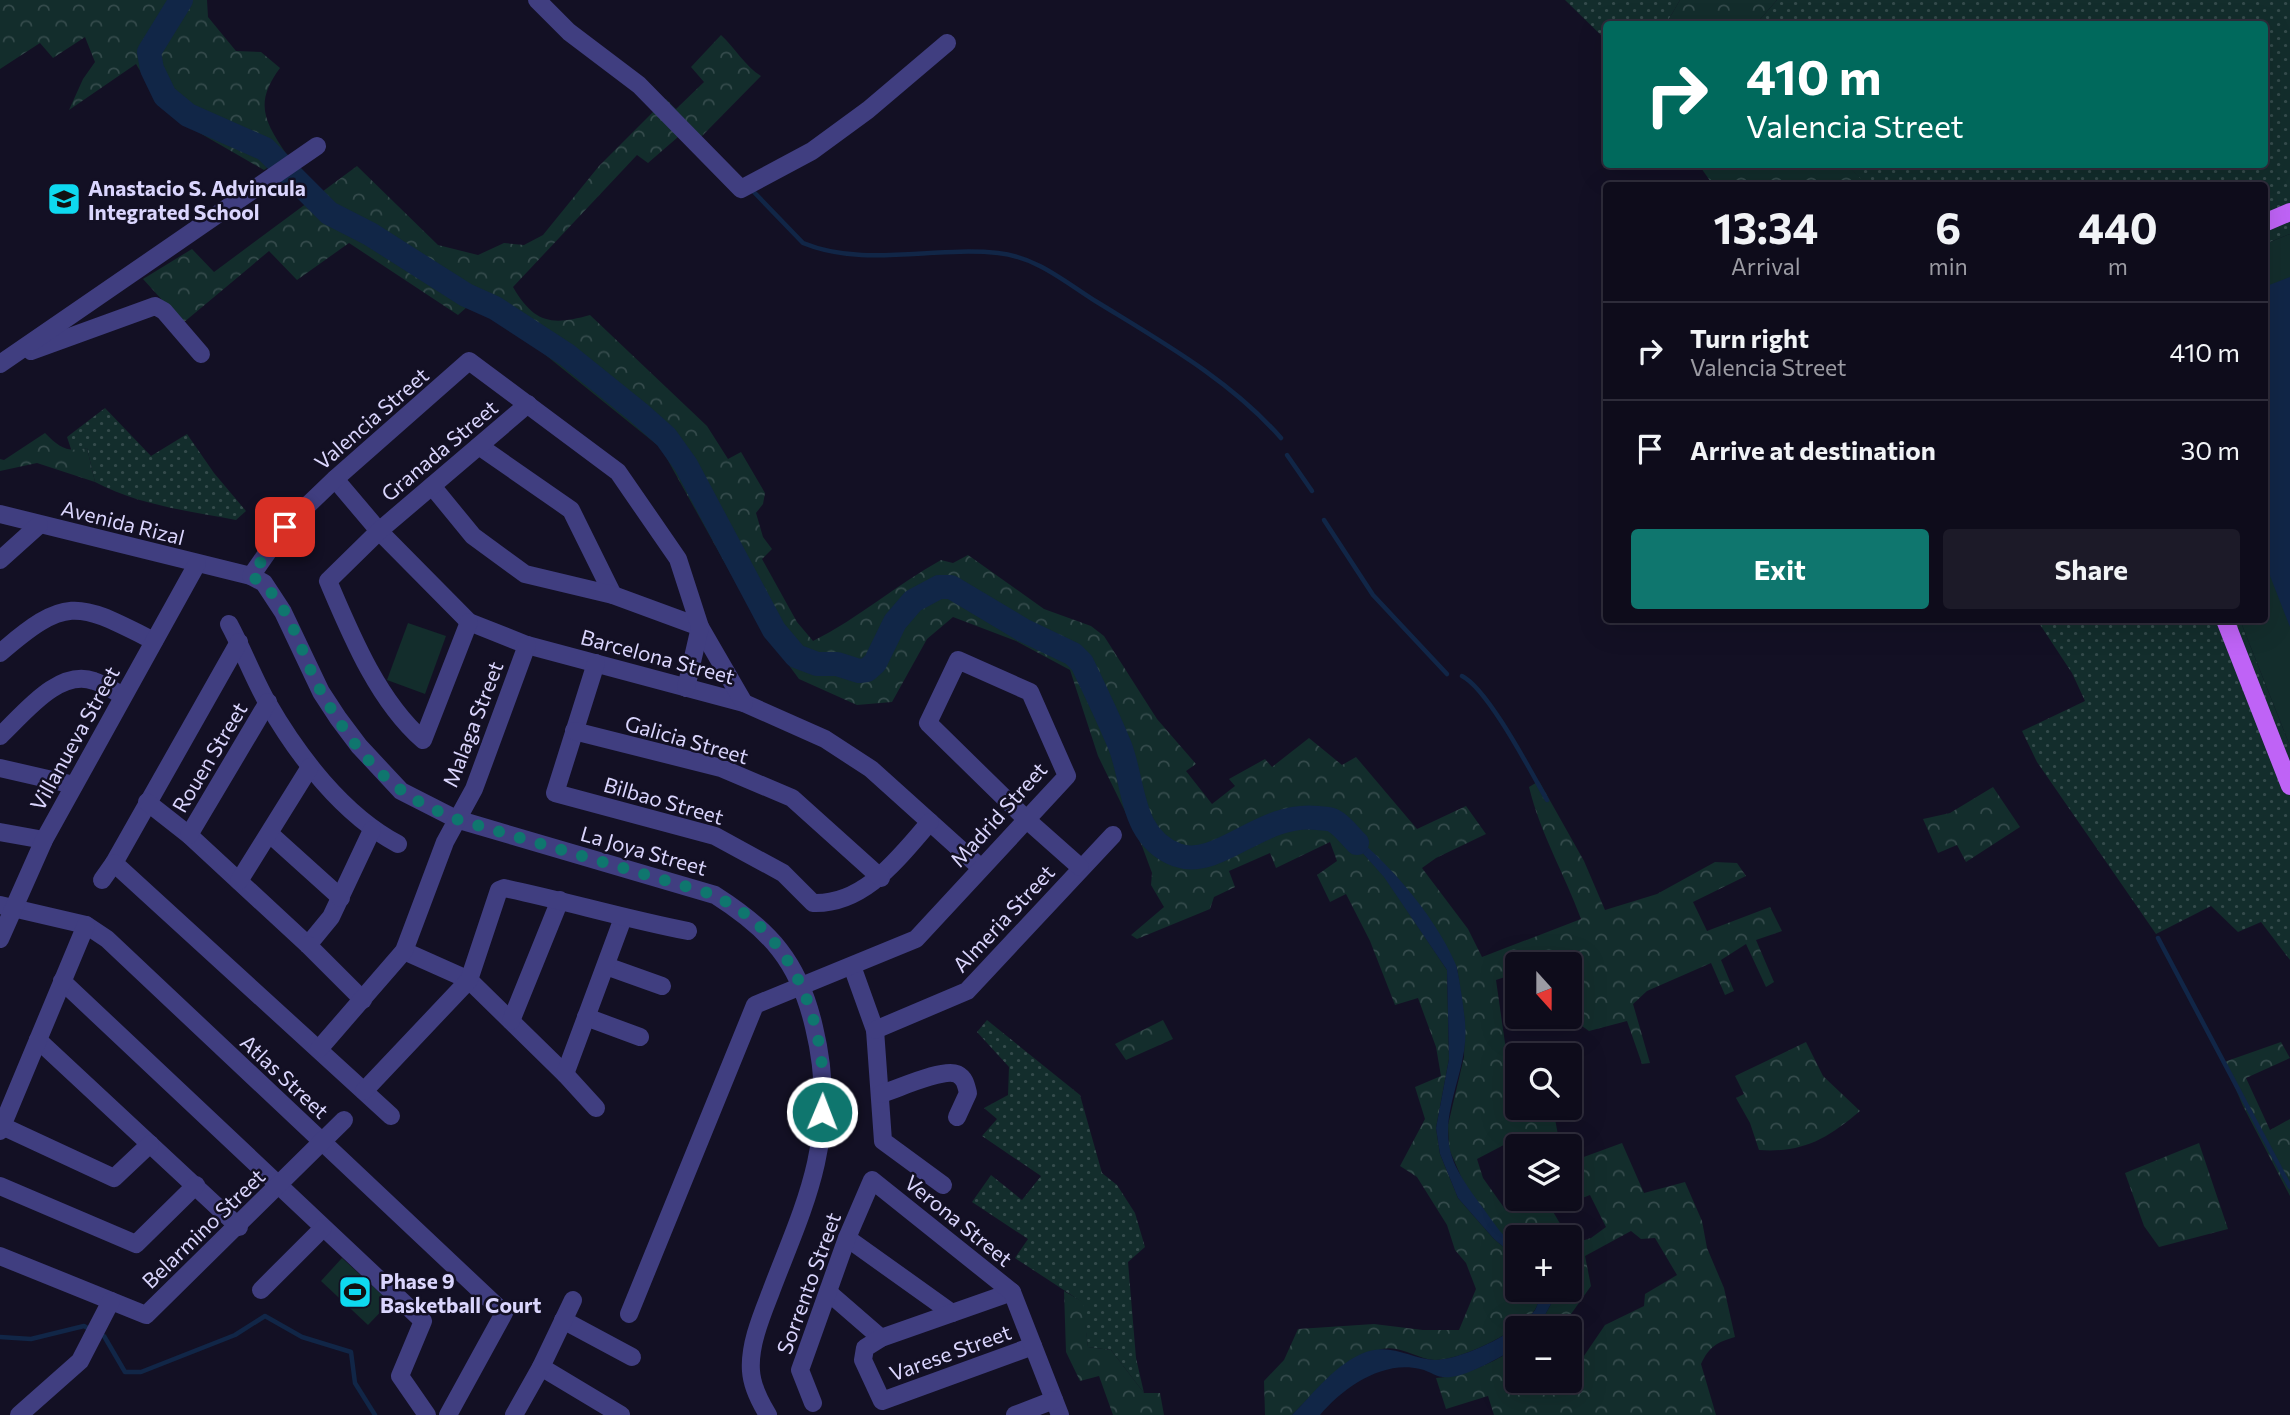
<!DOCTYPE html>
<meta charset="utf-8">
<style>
:root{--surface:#0e0c1b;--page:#1c1a28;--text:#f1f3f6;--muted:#9b9ba3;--line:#2e2c3a;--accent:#0f766e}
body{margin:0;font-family:Commissioner,sans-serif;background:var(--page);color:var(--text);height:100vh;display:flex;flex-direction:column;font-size:26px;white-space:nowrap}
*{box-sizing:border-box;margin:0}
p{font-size:23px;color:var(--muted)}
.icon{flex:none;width:38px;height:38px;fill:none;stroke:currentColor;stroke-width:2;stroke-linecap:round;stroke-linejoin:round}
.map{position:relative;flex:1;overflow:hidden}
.panel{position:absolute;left:1603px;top:182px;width:665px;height:441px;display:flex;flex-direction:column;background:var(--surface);border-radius:7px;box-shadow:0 7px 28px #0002,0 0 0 2px var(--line)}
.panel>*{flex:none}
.top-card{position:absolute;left:1603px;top:21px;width:665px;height:147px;border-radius:7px;box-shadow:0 7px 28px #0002,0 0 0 2px var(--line);background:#00695c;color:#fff;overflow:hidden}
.needle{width:46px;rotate:159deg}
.fabs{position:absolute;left:1505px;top:952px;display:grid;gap:14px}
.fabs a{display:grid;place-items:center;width:77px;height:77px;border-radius:7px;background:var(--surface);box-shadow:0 7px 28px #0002,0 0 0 2px var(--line);font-size:35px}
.pin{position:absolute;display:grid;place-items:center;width:60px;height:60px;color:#fff;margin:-30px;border-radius:14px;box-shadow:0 4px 10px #0006}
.me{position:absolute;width:77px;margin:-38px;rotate:1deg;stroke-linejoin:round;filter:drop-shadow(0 0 5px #0008)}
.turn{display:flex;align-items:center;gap:24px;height:147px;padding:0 28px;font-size:32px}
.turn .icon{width:91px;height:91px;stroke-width:2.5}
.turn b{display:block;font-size:49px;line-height:60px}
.eta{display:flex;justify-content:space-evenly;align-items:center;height:119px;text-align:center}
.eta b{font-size:42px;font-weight:700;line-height:49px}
.cta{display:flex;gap:14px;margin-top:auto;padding:14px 28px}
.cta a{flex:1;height:80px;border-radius:7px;background:var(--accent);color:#fff;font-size:28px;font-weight:700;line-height:80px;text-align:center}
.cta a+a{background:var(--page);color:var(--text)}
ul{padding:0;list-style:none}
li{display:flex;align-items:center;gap:21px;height:98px;padding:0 28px;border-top:2px solid var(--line)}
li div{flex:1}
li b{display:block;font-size:26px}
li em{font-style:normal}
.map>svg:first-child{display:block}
.grass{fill:url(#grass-dots)}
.forest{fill:url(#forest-crowns)}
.green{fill:#132d2c}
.water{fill:#112647}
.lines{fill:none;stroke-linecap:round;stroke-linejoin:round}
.stream{stroke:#112647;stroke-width:4.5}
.river{stroke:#112647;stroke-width:24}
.minor{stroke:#403e80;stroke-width:18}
.major{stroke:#bf63f6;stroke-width:18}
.route{stroke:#0f766e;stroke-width:12;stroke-dasharray:0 21.6}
.labels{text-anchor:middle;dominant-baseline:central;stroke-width:5;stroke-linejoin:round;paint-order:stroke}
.poi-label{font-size:21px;font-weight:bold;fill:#dad5fd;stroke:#131024;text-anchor:start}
.street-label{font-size:21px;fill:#dad5fd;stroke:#131024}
</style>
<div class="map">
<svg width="2290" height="1415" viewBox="0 0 2290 1415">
<defs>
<pattern id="grass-dots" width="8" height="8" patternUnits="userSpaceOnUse" patternTransform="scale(1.75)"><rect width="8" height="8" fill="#132d2c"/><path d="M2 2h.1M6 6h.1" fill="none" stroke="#354b4c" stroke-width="1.8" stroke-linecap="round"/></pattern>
<pattern id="forest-crowns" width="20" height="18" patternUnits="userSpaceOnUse" patternTransform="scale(1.75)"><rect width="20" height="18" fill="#132d2c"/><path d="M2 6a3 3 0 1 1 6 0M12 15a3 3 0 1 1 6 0" fill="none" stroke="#354b4c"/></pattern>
</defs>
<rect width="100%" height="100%" fill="#131024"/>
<g class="grass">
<polygon points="1565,0 1680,0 1666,24 1606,24 1606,40"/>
<polygon points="1777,0 2290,0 2290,234 2265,244 2264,186 1866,186 1848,165 2264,164 2264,24 1756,24"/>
<path d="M105 408 151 456 187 434 214 473 246 511 236 520C189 511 138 505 95 482L87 448 72 452 67 437Z"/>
<polygon points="2037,620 2240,620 2290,746 2290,960 2261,922 2238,932 2211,906 2156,934 2037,762 2022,731 2085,701 2072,673"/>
<polygon points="987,1020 1080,1095 1102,1173 1117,1185 1135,1213 1145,1247 1128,1262 1136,1358 1144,1393 1111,1350 1088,1347 1082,1302 1015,1258 1028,1239 972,1202 991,1175 1022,1200 1041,1176 982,1136 997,1119 984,1108 1008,1095 1009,1067 977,1032"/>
</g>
<g class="forest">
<path d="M0 0H207L208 17 236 51 261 52 280 68C254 103 264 121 287 155L264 170 179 121 163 109 136 64 69 110 83 79 95 62 85 37 53 58 40 43 0 69Z"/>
<polygon points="1680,0 1777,0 1756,24 1666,24"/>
<path d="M721 35C735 48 745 66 761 76L701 137H678L648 163 637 155 513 287C534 323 551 326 590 315L707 426 728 459 741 452 765 493 763 504 756 513 763 537 772 549 762 559 797 622 813 641C859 618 896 585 941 560L953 563 968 555 1044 609 1091 626 1104 636 1157 719 1196 764 1186 771 1212 804 1235 786 1229 779 1265 759 1272 767 1309 738 1342 765 1356 757 1417 829 1466 806 1486 834 1436 858 1422 868 1468 929 1482 957 1581 919C1565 875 1540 833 1529 787L1539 781 1584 861 1605 910 1657 894 1715 862 1737 863 1746 876 1693 902 1707 931 1770 907 1782 931 1756 940 1774 982 1766 987 1746 944 1721 960 1734 991 1725 995 1711 963 1647 991 1633 1004 1650 1063 1642 1064 1627 1021 1589 1031 1569 1017 1570 964H1564L1562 959 1544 964H1517V973L1496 980 1508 1064 1517 1063V1108H1553L1560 1146H1528L1521 1136 1477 1159 1483 1178 1505 1209 1526 1199H1570V1162L1622 1143 1644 1193 1685 1182 1702 1221 1707 1248 1724 1288 1735 1337C1717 1342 1709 1347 1701 1364L1716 1415H1494L1488 1396 1446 1409 1436 1378C1465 1376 1493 1363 1517 1347V1381H1570V1371L1573 1372 1605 1325 1644 1306 1645 1294 1677 1275 1655 1238 1641 1239 1631 1231 1585 1256 1591 1286 1561 1328H1538L1552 1302 1554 1290H1570V1240L1572 1244 1591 1238 1606 1227 1590 1195 1552 1210 1568 1237H1517V1248L1495 1228 1466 1188 1449 1149 1448 1125 1464 1057 1465 1022 1457 968 1414 898 1348 830 1335 823 1384 876 1447 970 1449 1059 1436 1128 1440 1154 1458 1198 1494 1239 1517 1258V1290L1542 1291C1540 1297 1538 1306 1534 1311 1518 1332 1461 1361 1434 1360 1417 1359 1401 1345 1382 1349 1343 1359 1320 1387 1292 1415H1265L1264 1381 1284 1360 1298 1329 1374 1324 1423 1330H1459L1476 1289 1466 1263 1455 1250 1447 1225 1417 1177 1400 1166 1425 1119 1415 1087 1441 1076 1436 1047 1418 998 1395 1005 1370 941 1346 894 1330 902 1317 875 1337 861 1330 842 1276 868 1270 853 1229 871 1235 887 1214 897 1210 909 1137 939 1131 935 1164 907 1151 885 1152 873 1142 846 1098 756 1070 670 1016 641 953 617 927 639 892 702 857 705 799 679 760 626 661 448 476 299 458 315 349 243 297 280 269 251 183 323 143 279 192 249 214 272 357 166 438 245 478 255 504 243 524 245 543 235 599 166 666 99 676 109 704 82 691 67Z"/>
<polygon points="1699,165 1848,165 1866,185 1713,185"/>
<path d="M45 433C59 447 67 453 87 448L95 482 37 463 0 471V459L4 460Z"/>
<polygon points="1993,787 2020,827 1966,862 1957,845 1938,853 1923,819 1950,813"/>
<polygon points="1163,1020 1173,1039 1126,1060 1115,1044"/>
<path d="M1806 1042 1823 1076 1860 1111C1827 1139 1803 1153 1759 1150L1750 1123 1736 1098 1744 1094 1735 1076Z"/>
<polygon points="2281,1042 2290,1058 2246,1078 2270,1130 2290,1119 2290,1196 2243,1106 2224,1062"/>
<polygon points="2199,1143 2228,1229 2159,1247 2144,1226 2125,1173"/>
<polygon points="1064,1291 1083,1302 1088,1347 1111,1350 1144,1393 1160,1393 1164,1415 1113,1415 1099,1376 1080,1381 1066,1352"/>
</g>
<g class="green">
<polygon points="2290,234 2290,746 2240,620 2264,620 2265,244"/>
<polygon points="408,623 446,636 425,694 387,680"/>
<polygon points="342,1258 390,1302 368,1325 321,1281"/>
</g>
<g class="water">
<polygon points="2290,277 2290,627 2265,563 2264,287"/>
<path d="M1333 820C1378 849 1435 914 1456 965 1458 969 1465 1015 1465 1022 1468 1052 1457 1078 1451 1106 1441 1152 1457 1172 1483 1208 1494 1223 1502 1236 1517 1248V1258L1494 1239 1458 1198 1440 1154 1436 1128 1449 1059 1447 970 1384 877Z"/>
<path d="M1542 1290H1554L1552 1302 1538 1328H1517V1347L1512 1351C1493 1360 1472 1374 1451 1377 1437 1379 1433 1372 1420 1369 1382 1360 1343 1388 1320 1415H1292C1314 1393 1336 1363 1366 1352 1392 1343 1411 1359 1435 1360 1461 1360 1520 1332 1535 1310 1538 1305 1540 1296 1542 1290Z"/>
</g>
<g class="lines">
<g class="stream">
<path d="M752 190 803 243C864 268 933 246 998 253 1037 257 1065 282 1097 302 1162 342 1230 380 1281 438"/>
<polyline points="1287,455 1312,491"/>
<polyline points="1324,520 1373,595 1447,674"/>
<path d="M1462 676C1488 689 1531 772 1547 800"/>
<polyline points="2158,938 2290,1187"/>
<polyline points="99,1334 104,1336 125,1372 141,1372 235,1335 265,1316 302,1337 351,1352 355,1383 375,1415"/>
<polyline points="0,1337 31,1339 84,1326 91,1330"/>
</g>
<path class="river" d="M181 0 149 52 152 69 165 96 188 115 265 149 329 213 370 234 466 295 495 308 567 355 639 413 666 437 686 465 774 630 796 656 817 664H837L859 671 867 670 875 663 895 622 913 601 939 587H951L1023 630 1073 654 1082 663C1095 690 1109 719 1120 746 1135 785 1130 837 1177 855 1219 870 1261 811 1318 818 1322 819 1330 818 1334 821 1342 825 1350 836 1357 843"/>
<g class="minor">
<polyline points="537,0 569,32 639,85 741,189 812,151 868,110 947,43"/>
<polyline points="31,351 155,306 164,311 201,354"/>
<polyline points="0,364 317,146"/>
<polyline points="479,446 571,510 613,595"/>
<polyline points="335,479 379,531 469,622 527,645 744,703 825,739 871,769 981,868"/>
<polyline points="432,486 473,536 525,574 613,595 700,627 744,703"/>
<path d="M0 514 251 576 264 583 283 612 321 692 338 718 359 746 401 791 456 819 715 895C770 930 799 962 814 1027 825 1072 826 1118 816 1163 806 1208 786 1251 770 1294 761 1317 749 1346 751 1371 752 1387 760 1402 768 1415"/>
<polyline points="0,560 39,525"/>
<polyline points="251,576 285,527 335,479 469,361 618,472 678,559 700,627 686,688"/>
<path d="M469 622 423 740C378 701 351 635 328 581L379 531 528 404"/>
<path d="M229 624C243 650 253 677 267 702 298 756 343 815 398 844"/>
<polyline points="239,642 114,863 391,1116"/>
<path d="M0 653C68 594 78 603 154 641"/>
<path d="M596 663 555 793 715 836 783 873 813 903C865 905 899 857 930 822"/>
<polyline points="574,731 721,768 792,798 881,878"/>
<path d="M0 736C23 715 58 668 94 681 104 684 114 691 123 696"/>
<polyline points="0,768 74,785"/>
<polyline points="147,802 189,835 308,945 331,917 372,830"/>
<polyline points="0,832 44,840"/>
<polyline points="270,834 341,898"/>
<polyline points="189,835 268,702"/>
<polyline points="102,880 114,863"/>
<polyline points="239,881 310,767"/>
<polyline points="0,905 86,925 107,939 504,1313 448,1415"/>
<polyline points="0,939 44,840 197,564"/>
<polyline points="308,945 363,1000"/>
<polyline points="404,951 469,980 565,1074 596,1108"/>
<polyline points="606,966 662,986"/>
<polyline points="852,966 875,1030 883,1141 943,1185"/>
<polyline points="62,981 423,1321 400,1376 427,1415"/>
<polyline points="586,1017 640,1037"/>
<polyline points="511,1021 560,900"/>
<polyline points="875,1030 967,991 1113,835"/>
<polyline points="38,1040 239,1227"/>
<polyline points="319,1049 404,951 445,842 474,789 527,645"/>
<polyline points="565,1074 623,918"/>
<path d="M364 1091 469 980 499 890 504 888C566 901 626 919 688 931"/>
<path d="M881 1094C898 1089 942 1068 957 1074 965 1078 966 1085 968 1093L957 1117"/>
<polyline points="2,1126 114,1178 150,1144"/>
<polyline points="0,1131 86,925"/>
<polyline points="0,1186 136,1244 196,1185"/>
<polyline points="847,1238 952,1313"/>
<polyline points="0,1256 146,1315 344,1120"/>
<polyline points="261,1290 323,1228"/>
<polyline points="828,1292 881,1338"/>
<polyline points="1012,1292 881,1338 865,1348 863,1360 882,1401 1033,1346"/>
<polyline points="629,1314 755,1005 916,939 1067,776 1030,692 958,660 928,723 1027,820 1080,867"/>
<polyline points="563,1320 632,1357"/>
<polyline points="541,1367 621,1415"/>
<polyline points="813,1403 800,1370 847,1238 872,1180 1012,1292 1060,1415"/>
<polyline points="19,1415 80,1361 111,1301"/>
<polyline points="514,1415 541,1367 573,1300"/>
<polyline points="1015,1415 1054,1400"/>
</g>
<g class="major">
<polyline points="2264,223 2290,212"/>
<polyline points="2225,620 2290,786"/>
</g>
</g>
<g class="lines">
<path class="route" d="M285 527 251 576C292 599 300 656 322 693 341 728 371 770 404 792 420 804 438 811 456 819L715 895C727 903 741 910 752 919 806 966 828 1042 822 1112"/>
</g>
<defs>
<symbol id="school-square" viewBox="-11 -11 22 22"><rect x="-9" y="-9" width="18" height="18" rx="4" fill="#0ed9f0" stroke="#131024"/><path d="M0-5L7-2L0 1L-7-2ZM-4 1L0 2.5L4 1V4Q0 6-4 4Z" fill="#111"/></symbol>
<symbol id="stadium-square" viewBox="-11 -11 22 22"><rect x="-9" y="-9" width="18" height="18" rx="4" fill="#0ed9f0" stroke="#131024"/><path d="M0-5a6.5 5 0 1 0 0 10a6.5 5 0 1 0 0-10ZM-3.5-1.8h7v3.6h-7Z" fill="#111"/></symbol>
</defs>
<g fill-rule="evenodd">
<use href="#school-square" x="45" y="180" width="38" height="38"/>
<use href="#stadium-square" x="336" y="1273" width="38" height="38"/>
</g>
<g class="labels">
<g class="poi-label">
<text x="88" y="187">Anastacio S. Advincula<tspan x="88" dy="24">Integrated School</tspan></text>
<text x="380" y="1280">Phase 9<tspan x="380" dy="24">Basketball Court</tspan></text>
</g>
<g class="street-label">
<text transform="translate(371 418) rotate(-41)">Valencia Street</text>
<text transform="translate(439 450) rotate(-40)">Granada Street</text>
<text transform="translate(123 522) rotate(14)">Avenida Rizal</text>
<text transform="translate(658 656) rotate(15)">Barcelona Street</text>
<text transform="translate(472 724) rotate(-69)">Malaga Street</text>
<text transform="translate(74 738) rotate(-61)">Villanueva Street</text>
<text transform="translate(687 739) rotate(16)">Galicia Street</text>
<text transform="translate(209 757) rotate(-59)">Rouen Street</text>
<text transform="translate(664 800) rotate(16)">Bilbao Street</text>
<text transform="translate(998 814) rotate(-48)">Madrid Street</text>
<text transform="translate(644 850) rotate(16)">La Joya Street</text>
<text transform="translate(1003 918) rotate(-47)">Almeria Street</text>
<text transform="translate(285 1076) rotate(43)">Atlas Street</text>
<text transform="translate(959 1220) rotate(39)">Verona Street</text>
<text transform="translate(203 1228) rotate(-44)">Belarmino Street</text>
<text transform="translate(808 1283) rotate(-70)">Sorrento Street</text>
<text transform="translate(950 1352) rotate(-20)">Varese Street</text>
</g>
</g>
</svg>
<div class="fabs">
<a><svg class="needle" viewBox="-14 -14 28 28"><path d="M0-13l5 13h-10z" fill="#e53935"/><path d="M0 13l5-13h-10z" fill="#9b9ba3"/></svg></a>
<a><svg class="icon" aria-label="search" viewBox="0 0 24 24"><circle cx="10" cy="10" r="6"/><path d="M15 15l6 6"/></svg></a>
<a><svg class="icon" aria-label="layers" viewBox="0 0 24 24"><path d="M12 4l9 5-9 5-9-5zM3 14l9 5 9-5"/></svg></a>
<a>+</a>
<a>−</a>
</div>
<div class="pin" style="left:285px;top:527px;background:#d93025"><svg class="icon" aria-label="arrive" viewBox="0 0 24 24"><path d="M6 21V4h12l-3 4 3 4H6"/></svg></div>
<svg class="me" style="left:822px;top:1112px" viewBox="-20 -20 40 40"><circle r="17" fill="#0f766e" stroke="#fff" stroke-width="3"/><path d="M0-11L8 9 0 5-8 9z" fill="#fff"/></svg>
<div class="top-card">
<div class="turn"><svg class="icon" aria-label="right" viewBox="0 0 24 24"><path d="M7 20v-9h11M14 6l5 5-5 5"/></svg><div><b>410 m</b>Valencia Street</div></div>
</div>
<section class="panel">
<div class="eta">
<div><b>13:34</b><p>Arrival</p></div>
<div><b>6</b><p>min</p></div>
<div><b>440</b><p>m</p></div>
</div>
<ul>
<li><svg class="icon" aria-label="right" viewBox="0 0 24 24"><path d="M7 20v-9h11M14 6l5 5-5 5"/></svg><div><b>Turn right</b><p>Valencia Street</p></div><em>410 m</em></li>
<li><svg class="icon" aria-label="arrive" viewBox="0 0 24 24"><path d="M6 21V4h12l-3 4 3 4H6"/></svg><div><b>Arrive at destination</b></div><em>30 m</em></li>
</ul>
<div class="cta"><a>Exit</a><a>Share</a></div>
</section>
</div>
